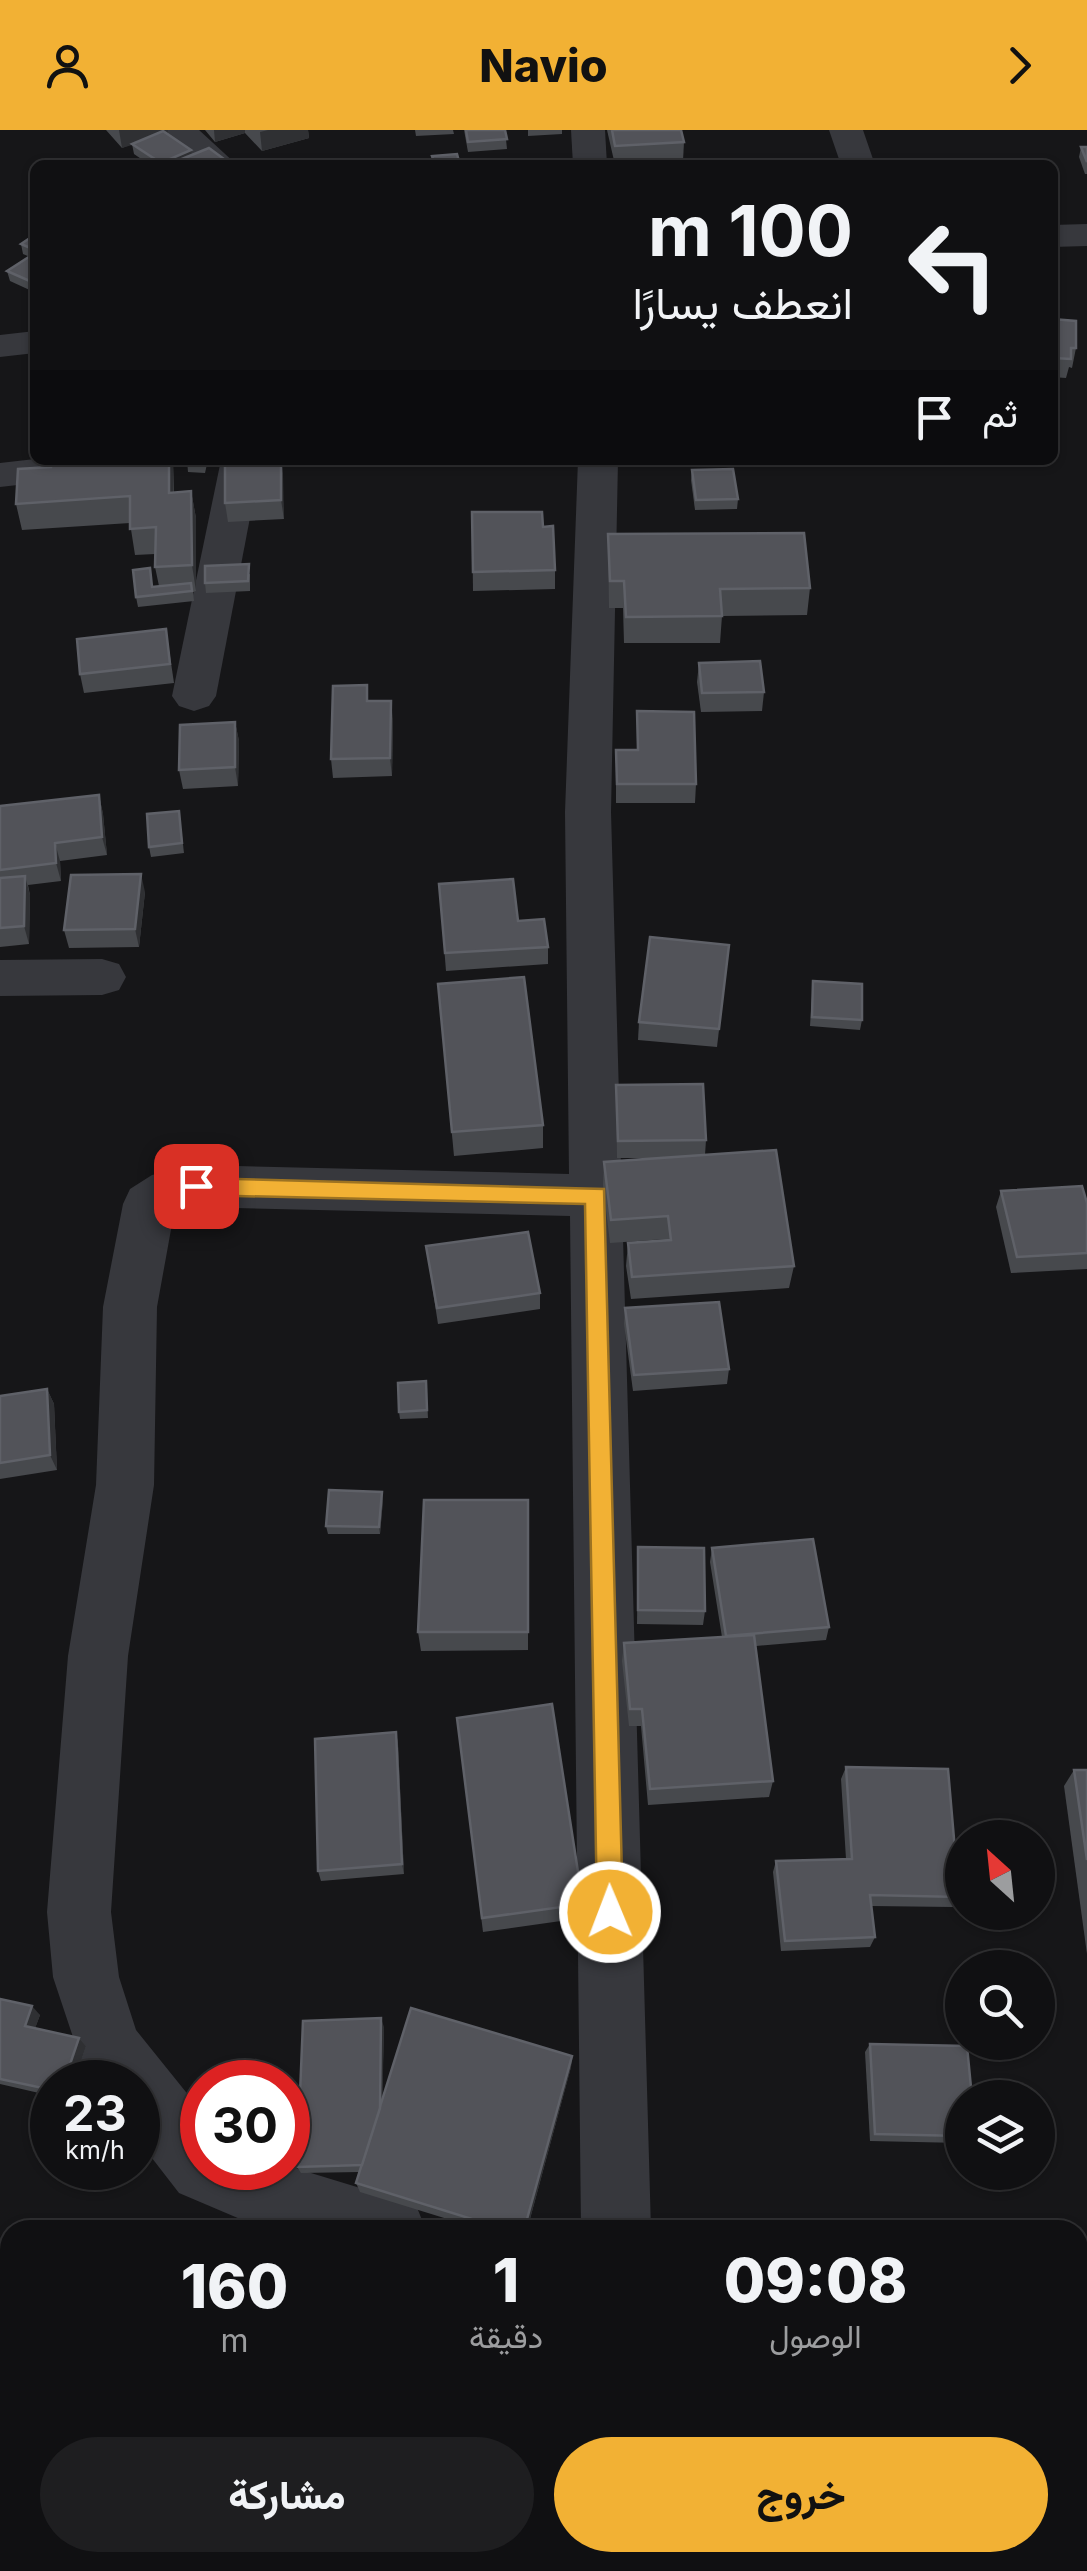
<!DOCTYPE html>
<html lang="ar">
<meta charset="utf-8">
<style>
:root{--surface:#101012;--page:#1e1e20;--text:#f1f3f6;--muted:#9c9d9f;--line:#303032;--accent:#f2b134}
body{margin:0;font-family:Inter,Vazirmatn,sans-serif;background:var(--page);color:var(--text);direction:rtl;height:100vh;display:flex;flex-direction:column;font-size:38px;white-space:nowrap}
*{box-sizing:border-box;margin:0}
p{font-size:32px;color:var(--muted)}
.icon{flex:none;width:55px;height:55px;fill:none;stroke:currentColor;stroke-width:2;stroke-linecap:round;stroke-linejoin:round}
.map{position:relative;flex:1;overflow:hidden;direction:ltr}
.details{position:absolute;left:0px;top:2090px;width:1088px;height:352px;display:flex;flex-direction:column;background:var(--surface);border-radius:30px 30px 0 0;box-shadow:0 2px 8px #0004,0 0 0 2px var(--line);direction:rtl}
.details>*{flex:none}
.top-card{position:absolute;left:30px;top:30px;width:1028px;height:305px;border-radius:15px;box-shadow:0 2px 8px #0004,0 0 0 2px var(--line);direction:rtl;background:#101012;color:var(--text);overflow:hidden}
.needle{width:65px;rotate:333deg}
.buttons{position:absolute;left:945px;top:1690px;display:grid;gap:20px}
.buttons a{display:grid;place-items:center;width:110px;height:110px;border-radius:50%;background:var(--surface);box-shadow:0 2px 8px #0004,0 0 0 2px var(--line);font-size:50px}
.speed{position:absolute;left:30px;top:1930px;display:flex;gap:20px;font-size:50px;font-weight:700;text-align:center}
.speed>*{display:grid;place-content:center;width:130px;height:130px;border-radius:50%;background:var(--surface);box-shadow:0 2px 8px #0004,0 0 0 2px var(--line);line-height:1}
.speed small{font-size:25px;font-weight:400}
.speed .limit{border:15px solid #d22;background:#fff;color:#111}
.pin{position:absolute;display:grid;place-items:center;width:85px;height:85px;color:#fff;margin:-42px;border-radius:20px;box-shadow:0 5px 15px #0006}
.me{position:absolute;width:110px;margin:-55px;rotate:359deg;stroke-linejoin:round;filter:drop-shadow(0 0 8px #0008)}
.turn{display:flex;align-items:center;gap:35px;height:210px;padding:0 40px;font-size:45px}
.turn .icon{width:130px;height:130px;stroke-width:2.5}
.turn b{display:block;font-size:70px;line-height:85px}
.then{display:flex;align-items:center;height:95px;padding:0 40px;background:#0003;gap:20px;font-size:38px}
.eta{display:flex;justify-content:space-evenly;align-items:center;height:170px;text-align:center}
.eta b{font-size:60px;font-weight:800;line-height:70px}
.cta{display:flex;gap:20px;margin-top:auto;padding:20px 40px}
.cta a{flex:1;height:115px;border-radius:60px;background:var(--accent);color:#111;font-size:40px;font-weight:800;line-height:115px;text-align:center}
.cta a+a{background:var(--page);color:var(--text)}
header{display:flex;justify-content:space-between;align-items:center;height:130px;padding:0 40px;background:var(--accent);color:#111;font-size:45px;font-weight:800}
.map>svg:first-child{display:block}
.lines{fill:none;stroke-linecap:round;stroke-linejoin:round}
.minor{fill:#37383d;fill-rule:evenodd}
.wall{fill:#47494d}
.shaded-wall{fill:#2f3033}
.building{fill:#525359;stroke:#5f6168;stroke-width:2.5}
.route{fill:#f2b134;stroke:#9d7322;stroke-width:2.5}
</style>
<header><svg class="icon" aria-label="forward" viewBox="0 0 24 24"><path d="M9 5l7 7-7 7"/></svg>Navio<svg class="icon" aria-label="person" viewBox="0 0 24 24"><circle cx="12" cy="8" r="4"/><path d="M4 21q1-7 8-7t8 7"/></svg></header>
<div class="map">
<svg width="1087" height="2441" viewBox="0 0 1087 2441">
<rect width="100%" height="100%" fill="#161618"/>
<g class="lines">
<g class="minor">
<polygon points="162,0 199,0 237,35 199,35"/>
<polygon points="571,0 605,0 607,35 573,35"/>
<polygon points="829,0 863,0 875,35 841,35"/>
<polygon points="1087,94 1087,116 1052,117 1052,95"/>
<polygon points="35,201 35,223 0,227 0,205"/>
<polygon points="35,329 35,330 152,330 146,338 132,342 0,357 0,333"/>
<polygon points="221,330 261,330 216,566 209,576 194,581 179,576 172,566"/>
<polygon points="578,330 618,330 611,682 651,2100 581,2100 570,1086 196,1077 174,1083 157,1177 154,1355 128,1526 111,1782 119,1847 136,1900 202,1982 202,2038 288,2036 416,2075 426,2100 266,2100 179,2063 138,2010 138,1952 93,1952 85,1943 53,1847 47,1782 68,1526 96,1355 103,1177 123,1074 130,1059 152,1045 196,1035 569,1044 565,682"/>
<polygon points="102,829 119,834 126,847 119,860 102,865 0,866 0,830"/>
<rect x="586" y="2432" width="76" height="9"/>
</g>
</g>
<g class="wall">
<polygon points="106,0 168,0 168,4 192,25 232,35 150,35 134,24 132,14 122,18"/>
<polygon points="205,0 308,0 309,8 262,21 245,3 215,12"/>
<polygon points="415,0 453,0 454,4 416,6"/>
<polygon points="464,0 505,0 507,19 468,22"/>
<polygon points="528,0 562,0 562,4 528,6"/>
<polygon points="607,0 681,0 684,12 683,31 615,35"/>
<polygon points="1081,17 1087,17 1087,44 1085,44 1079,27"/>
<polygon points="35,107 35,162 34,162 10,151 7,141 30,127 23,124 21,114"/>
<polygon points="1052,189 1076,218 1072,238 1069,237 1066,248 1052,247"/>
<polygon points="51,330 173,330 174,363 191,361 196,388 196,461 193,462 194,471 138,477 136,467 153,457 159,456 155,437 155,424 135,425 130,393 22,400 16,374 51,337"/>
<polygon points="187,330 208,330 205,343 188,342"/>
<polygon points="281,330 284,389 228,392 225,373"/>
<polygon points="692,340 738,369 737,379 695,380 691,350"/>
<polygon points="472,382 543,397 555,440 555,459 473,461"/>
<polygon points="608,404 810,458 807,485 722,486 720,513 624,513 623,478 609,478"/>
<polygon points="250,444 250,461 206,463 205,453"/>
<polygon points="166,499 174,553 84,563 80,544"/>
<polygon points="699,533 764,562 762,581 701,582 697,552"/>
<polygon points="369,571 393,589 392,646 333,648 331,629"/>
<polygon points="637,581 696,654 695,673 616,673 616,620 637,620"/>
<polygon points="235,592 239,611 238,656 183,659 179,640"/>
<polygon points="99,665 103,684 107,725 60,731 61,751 28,755 30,765 29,814 0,817 0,676"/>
<polygon points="179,681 184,723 151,727 149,717"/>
<polygon points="439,754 518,791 548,817 548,834 446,841"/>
<polygon points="145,762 139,817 69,818 64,800"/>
<polygon points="729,815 717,917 638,910 639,892"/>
<polygon points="813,851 862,890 860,900 810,896"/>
<polygon points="440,879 543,995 543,1018 454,1026"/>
<polygon points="616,955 706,1010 705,1025 794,1136 789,1158 631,1169 626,1136 628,1113 666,1109 610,1113 603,1055 604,1032 666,1028 617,1028"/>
<polygon points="1001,1061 1087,1073 1087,1139 1011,1143 996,1077"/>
<polygon points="426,1116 540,1163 540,1179 438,1194"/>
<polygon points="625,1178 729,1239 727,1254 633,1261 624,1194"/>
<polygon points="426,1251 428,1288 400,1289 399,1282"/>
<polygon points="47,1259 54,1274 57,1340 0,1349 0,1266"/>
<polygon points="383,1370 380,1404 328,1404 326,1396"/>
<polygon points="528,1370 528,1520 421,1521 418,1502"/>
<polygon points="638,1417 705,1481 703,1495 637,1494"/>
<polygon points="712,1418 829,1497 826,1510 756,1516 773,1651 769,1667 648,1675 641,1596 629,1596 622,1531 624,1513 722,1507 710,1432"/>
<polygon points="457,1588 583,1774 582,1788 483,1802"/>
<polygon points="396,1602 398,1614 404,1744 321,1751 318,1741"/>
<polygon points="846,1637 959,1767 953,1777 871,1776 875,1807 870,1817 781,1821 773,1742 776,1731 846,1729 841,1649"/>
<polygon points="1074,1640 1087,1640 1087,1824 1064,1656"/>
<polygon points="0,1869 40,1885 35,1898 79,1908 86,1916 74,1952 52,1952 52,1966 0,1954"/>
<polygon points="384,1897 382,1969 572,1926 571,1937 527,2100 483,2100 360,2062 356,2053 360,2042 301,2043 297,2037"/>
<polygon points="870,1914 962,1968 962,2013 870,2011 865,1922"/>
</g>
<g class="shaded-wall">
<polygon points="119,0 168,0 168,4 122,18"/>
<polygon points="214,0 245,0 245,3 215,12"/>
<polygon points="268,0 308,0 309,8 262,21 260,2"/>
<polygon points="191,20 193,30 181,35 161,35 161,33"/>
<polygon points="169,330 173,330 173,333 174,390 169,363"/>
<polygon points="281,330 283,343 284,389 281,370"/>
<polygon points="191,361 196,388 196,461 192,435"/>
<polygon points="391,571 393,589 392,646 390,628"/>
<polygon points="235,592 239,611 238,656 235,637"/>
<polygon points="99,665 103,684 107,725 102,707"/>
<polygon points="55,713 60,731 61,751 56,733"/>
<polygon points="141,744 145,762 139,817 135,799"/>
<polygon points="25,746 30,765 29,814 24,796"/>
<polygon points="47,1259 54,1274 57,1340 50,1325"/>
<polygon points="382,1362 383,1370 380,1404 379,1397"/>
<polygon points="396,1602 398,1614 404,1744 402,1734"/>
<polygon points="32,1876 40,1885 33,1904 25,1896"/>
<polygon points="381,1888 384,1897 382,1992 367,2041"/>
<polygon points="79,1908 86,1916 74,1952 64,1952"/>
<polygon points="572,1926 571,1937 527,2100 524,2100"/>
<polygon points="50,2432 59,2432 58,2441 49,2441"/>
</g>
<g class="building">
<polygon points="466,0 505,0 507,9 468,12"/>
<polygon points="612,0 681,0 684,12 615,16"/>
<polygon points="163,1 191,20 161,33 132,14"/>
<polygon points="1081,17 1087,17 1087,32"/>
<polygon points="209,18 232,35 167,35"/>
<polygon points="457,24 460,35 435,35 432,26"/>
<polygon points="671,32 672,35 638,35"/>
<polygon points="33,106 35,107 35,120 21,114"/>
<polygon points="35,123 35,150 32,152 7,141"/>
<polygon points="1052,189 1076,191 1076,218 1071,218 1071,229 1053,228"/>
<polygon points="51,330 169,330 169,363 191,361 192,435 155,437 156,397 130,399 130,366 16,374 18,339 51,337"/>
<polygon points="187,330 204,330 203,333 187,332"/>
<polygon points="225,330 281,330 281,370 225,373"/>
<polygon points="733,339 738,369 696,370 692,340"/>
<polygon points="472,382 542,382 543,397 553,396 555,440 473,442"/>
<polygon points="804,403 810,458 720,459 722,486 626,487 624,451 610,451 608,404"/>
<polygon points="249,434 248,451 205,453 205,436"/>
<polygon points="150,438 152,457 191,453 192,461 136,467 133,440"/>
<polygon points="166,499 170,534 80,544 77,509"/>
<polygon points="760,531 764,562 702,563 699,533"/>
<polygon points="367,555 367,571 391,571 390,628 331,629 333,556"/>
<polygon points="637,581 694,582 696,654 617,654 616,620 638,620"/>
<polygon points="235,592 235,637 179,640 180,595"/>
<polygon points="99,665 102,707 55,713 56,733 0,740 0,676"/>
<polygon points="179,681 182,713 149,717 147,684"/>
<polygon points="141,744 135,799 64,800 71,745"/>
<polygon points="25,746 24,796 0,798 0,748"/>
<polygon points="513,749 518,791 544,789 548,817 445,823 439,754"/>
<polygon points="650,807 729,815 719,899 639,892"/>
<polygon points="524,847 543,995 452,1002 438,854"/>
<polygon points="813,851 862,854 862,890 812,887"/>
<polygon points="703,954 706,1010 618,1011 616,955"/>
<polygon points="776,1020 794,1136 632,1147 628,1113 671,1110 668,1086 611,1090 604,1032"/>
<polygon points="1082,1056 1087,1073 1087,1123 1017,1127 1001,1061"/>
<polygon points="528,1102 540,1163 437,1178 426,1116"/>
<polygon points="719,1172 729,1239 634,1245 625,1178"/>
<polygon points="426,1251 427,1280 399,1282 398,1253"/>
<polygon points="47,1259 50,1325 0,1333 0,1266"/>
<polygon points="329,1360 382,1362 379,1397 326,1396"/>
<polygon points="424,1370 528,1370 528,1502 418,1502"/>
<polygon points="813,1409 829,1497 726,1506 712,1418"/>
<polygon points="638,1417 704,1418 705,1481 638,1480"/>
<polygon points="754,1505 773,1651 650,1659 642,1579 630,1579 624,1513"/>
<polygon points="552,1574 583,1774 482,1788 457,1588"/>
<polygon points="396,1602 402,1734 318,1741 315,1609"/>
<polygon points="846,1637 948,1639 959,1767 870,1765 875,1807 785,1811 776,1731 852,1729"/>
<polygon points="1074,1640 1087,1640 1087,1730"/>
<polygon points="0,1869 32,1876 25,1896 79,1908 64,1952 52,1952 52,1960 0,1949"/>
<polygon points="411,1878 572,1926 524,2100 507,2100 356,2053"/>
<polygon points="381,1888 380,1978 362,2035 297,2037 303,1891"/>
<polygon points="870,1914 967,1916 972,1968 962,1968 962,2006 875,2004"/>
<polygon points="0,2423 10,2423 10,2432 50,2432 49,2441 0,2441"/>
<polygon points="147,2432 303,2432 302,2441 147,2441"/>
</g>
<polygon class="route" points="196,1048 604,1059 623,1782 619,1791 610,1795 601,1791 597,1782 585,1074 196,1065 185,1056"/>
</svg>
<div class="buttons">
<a><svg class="needle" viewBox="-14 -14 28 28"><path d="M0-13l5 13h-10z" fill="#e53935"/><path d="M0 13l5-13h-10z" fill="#9c9d9f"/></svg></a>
<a><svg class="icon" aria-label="search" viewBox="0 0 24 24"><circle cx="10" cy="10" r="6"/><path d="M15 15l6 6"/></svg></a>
<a><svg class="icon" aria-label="layers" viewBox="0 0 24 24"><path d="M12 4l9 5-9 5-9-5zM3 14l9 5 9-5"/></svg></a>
</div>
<div class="speed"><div>23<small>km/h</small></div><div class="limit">30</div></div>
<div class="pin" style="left:196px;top:1056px;background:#d93025"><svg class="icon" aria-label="arrive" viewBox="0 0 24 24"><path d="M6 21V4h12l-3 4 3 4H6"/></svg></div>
<svg class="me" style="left:610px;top:1782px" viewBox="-20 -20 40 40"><circle r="17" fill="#f2b134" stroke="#fff" stroke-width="3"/><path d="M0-11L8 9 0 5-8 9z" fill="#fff"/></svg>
<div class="top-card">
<div class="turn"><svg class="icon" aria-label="left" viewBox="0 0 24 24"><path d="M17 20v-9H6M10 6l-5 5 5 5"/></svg><div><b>100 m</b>انعطف يسارًا</div></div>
<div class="then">ثم<svg class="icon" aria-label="arrive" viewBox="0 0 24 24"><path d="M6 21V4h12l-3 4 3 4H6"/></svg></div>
</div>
<section class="details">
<div class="eta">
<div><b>09:08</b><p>الوصول</p></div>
<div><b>1</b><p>دقيقة</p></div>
<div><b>160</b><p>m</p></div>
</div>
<div class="cta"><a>خروج</a><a>مشاركة</a></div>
</section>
</div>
